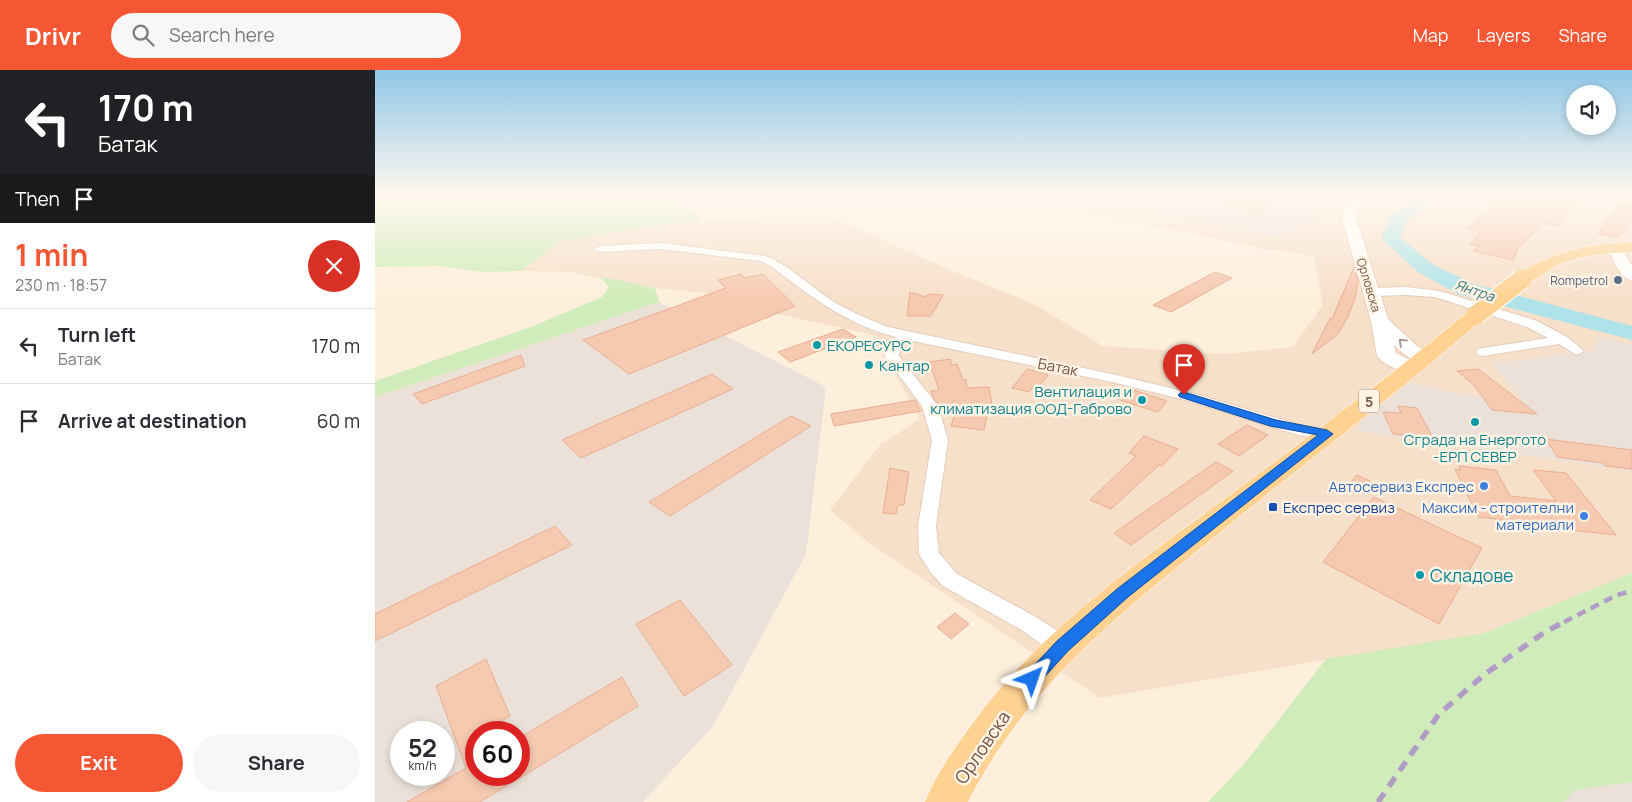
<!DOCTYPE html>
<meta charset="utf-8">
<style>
:root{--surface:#fff;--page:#f7f7f7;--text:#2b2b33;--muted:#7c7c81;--line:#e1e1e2;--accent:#f55734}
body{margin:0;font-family:Manrope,sans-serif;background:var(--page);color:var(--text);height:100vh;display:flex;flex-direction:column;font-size:19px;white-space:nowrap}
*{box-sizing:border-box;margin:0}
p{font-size:16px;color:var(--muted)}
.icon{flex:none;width:28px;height:28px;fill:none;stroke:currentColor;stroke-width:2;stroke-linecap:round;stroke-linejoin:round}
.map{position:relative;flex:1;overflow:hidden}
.drawer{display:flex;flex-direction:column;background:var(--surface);width:375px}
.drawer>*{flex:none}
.guide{background:#202124;color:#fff;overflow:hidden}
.controls{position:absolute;left:1191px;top:15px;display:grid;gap:10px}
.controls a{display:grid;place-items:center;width:50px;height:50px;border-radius:50%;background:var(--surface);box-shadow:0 2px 8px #0003;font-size:25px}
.speed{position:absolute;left:15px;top:651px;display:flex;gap:10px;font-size:25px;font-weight:700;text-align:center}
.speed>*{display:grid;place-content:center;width:65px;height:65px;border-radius:50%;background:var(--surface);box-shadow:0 2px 8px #0003;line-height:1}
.speed small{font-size:12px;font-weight:400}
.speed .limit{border:8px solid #d22;background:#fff;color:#111}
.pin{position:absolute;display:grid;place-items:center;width:42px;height:42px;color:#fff;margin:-51px -21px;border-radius:50% 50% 50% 0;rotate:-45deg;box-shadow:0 0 5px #0007}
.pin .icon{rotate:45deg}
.me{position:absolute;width:55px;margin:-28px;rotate:43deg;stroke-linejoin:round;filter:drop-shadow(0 0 4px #0008)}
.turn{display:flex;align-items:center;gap:18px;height:105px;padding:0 15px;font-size:22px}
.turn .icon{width:65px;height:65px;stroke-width:2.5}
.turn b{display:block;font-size:35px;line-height:42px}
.then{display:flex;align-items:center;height:48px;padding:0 15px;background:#0003;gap:10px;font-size:19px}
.round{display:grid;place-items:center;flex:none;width:52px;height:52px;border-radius:26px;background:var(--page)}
.summary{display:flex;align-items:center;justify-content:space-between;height:85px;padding:0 15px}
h1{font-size:30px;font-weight:700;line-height:38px;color:var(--accent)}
.primary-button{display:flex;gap:10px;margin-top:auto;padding:10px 15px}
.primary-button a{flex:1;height:58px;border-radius:30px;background:var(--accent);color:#fff;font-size:20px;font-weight:700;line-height:58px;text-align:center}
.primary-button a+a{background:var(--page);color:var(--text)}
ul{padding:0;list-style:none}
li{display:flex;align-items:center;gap:15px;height:75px;padding:0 15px;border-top:1px solid var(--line)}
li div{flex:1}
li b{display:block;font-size:19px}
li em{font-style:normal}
header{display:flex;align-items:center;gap:30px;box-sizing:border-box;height:70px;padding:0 25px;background:var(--accent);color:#fff}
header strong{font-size:24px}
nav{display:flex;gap:28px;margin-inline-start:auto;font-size:18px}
.search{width:350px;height:45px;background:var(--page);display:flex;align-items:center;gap:12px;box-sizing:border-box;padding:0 18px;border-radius:28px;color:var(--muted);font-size:19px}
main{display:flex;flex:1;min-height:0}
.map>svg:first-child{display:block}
.residential{fill:#f7e0ca}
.industrial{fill:#ebe1d9;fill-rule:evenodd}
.green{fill:#d0ecba}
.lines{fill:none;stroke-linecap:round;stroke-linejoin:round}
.river{fill:#afe3e9;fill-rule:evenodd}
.building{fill:#f6cab1;stroke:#eaae90}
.street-casing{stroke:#e4ccbb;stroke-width:2}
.secondary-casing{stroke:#eacdb7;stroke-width:2}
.primary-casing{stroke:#fff;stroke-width:1}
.street{fill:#fff;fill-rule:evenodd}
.secondary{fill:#fff;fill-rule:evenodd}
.primary{fill:#ffd292;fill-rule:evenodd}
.rail-far1{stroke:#b19bc7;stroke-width:4.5;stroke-dasharray:9 6;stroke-linecap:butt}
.rail{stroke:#b19bc7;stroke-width:5.5;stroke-dasharray:11 8;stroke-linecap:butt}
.primary-bridge-casing{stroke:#fff;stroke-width:21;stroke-linecap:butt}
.primary-bridge{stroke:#ffd292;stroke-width:19}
.oneway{stroke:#ac988e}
.route{fill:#1a73e8;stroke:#114b97}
.service-dot{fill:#5c6f8a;stroke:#fff3e4;stroke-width:2}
.culture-dot{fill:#0f9aa8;stroke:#fff3e4;stroke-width:2}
.shop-dot{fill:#3f7fe0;stroke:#fff3e4;stroke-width:2}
.transit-dot{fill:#1a4fb4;stroke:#fff3e4;stroke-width:2}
.labels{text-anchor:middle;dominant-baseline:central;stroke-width:5;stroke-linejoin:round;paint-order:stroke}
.far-service-label{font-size:12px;fill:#4e5e75;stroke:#fff3e4;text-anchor:end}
.far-street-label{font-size:12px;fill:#755343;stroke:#fff3e4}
.far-water-label{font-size:14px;font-style:italic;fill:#36747d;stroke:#fff3e4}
.shield{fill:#fff3e4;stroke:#9e8373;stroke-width:1}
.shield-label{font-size:14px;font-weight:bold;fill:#755343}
.culture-label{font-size:15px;fill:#0d838f;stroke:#fff3e4;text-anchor:start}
.street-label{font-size:15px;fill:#755343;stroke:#fff3e4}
.shop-label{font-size:15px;fill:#366cbe;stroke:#fff3e4;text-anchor:end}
.transit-label{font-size:15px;fill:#164399;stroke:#fff3e4;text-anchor:start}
.near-culture-label{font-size:18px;fill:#0d838f;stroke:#fff3e4;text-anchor:start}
.near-street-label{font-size:18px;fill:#755343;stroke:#fff3e4}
</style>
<header>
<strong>Drivr</strong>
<div class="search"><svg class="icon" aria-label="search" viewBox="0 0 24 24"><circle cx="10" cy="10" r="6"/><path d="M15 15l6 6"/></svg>Search here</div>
<nav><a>Map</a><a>Layers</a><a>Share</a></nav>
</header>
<main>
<section class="drawer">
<div class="guide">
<div class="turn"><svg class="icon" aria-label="left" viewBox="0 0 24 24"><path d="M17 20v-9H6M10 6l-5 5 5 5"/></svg><div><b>170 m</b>Батак</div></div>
<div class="then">Then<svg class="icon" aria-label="arrive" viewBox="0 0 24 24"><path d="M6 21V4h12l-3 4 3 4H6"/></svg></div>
</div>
<div class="summary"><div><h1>1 min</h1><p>230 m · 18:57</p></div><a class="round" style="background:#d93025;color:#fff"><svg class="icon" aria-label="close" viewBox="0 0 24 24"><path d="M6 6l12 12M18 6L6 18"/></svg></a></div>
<ul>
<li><svg class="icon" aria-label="left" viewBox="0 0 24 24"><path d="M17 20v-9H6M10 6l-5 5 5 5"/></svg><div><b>Turn left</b><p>Батак</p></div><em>170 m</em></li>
<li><svg class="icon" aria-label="arrive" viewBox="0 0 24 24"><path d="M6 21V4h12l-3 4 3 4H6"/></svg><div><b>Arrive at destination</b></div><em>60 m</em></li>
</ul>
<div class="primary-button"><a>Exit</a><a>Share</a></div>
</section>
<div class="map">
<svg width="1257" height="732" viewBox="0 0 1257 732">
<rect width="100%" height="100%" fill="#feefdc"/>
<polygon class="residential" points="694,126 1257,126 1257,503 1109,563 725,628 494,473 455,440 505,375 545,349 498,265 395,242 369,227 280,218 193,202 146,201 185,171 291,154 426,145 458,147 568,197 659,234 728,276 850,284 918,277 948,234 939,186 885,178 701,140"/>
<g class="industrial">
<polygon points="730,126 938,126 935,128 942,147 904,167 728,130"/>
<path d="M284 232 451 317 431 484 338 656 268 732H0V327ZM26 662H69V705H26ZM101 662H144V705H101Z"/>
<polygon points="1224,266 1257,275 1257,401 982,361 986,351 1035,313 1086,324 1148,331 1116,294 1218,280"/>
<polygon points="1257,712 1257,732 1189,732 1200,720"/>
</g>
<g class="green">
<polygon points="0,126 303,126 306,136 320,144 327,151 291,154 185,171 146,201 108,202 64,196 0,197"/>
<polygon points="224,206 280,218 284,232 0,327 0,311 156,257 227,227 234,217"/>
<polygon points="1257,503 1257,712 1200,720 1189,732 833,732 870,693 951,589 1109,563"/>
</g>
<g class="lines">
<polygon class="river" points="1045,126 1064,126 1031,151 1025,167 1057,194 1099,214 1257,256 1257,270 1083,224 1043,202 1006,168 1017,144"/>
</g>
<g class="building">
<polygon points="853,126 871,126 892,129 890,143 849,138"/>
<polygon points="1128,126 1208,126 1183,156 1167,153 1142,180 1138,190 1098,181 1105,176 1095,174 1105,161 1092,158"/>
<polygon points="1246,134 1257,137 1257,149 1243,167 1223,163"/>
<polygon points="979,197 983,211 980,228 972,249 971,249 964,263 937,284 955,248 957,249"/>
<polygon points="840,202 857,208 796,242 778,235"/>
<polygon points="366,204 369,208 388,204 420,236 254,304 208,270 351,218 343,210"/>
<polygon points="535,222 551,227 553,224 568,225 556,246 532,246"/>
<polygon points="468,259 481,267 415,292 403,282"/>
<polygon points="146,285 150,296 47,334 38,324"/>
<polygon points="575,289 577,295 582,294 588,310 591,309 592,318 614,317 617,335 614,335 609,360 576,356 580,343 567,344 564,335 558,327 556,321 564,320 554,292"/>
<polygon points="652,299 673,305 663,317 659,316 654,322 637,318"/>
<polygon points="1103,299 1162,344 1117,340 1099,315 1082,301"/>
<polygon points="337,304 358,319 206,388 187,370"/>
<polygon points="752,318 792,331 783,342 742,329"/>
<polygon points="540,330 546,341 459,356 456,344"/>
<polygon points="1023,336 1042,338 1058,368 1018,364 1008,342 1026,343"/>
<polygon points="416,346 436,356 295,446 274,432"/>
<polygon points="872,355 893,365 864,386 843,374"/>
<polygon points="769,366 803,379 787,396 784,395 736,439 715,430 761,386 754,383"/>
<polygon points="1171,369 1257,380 1257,399 1230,396 1228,393 1182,387"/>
<polygon points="841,392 858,401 756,475 739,463"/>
<polygon points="1084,396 1121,400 1135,426 1181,431 1158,400 1191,403 1241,465 1165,457 1163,454 1103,447 1080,399 1086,400"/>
<polygon points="515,398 534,402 529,435 523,435 521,444 508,443"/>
<polygon points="982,405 995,411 983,425 970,419"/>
<polygon points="999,427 1107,478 1064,554 948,492"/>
<polygon points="180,456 197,475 0,571 0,544"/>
<polygon points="305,530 357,595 309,626 261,554"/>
<polygon points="580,543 594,554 576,569 562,557"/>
<polygon points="111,589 135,646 106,662 101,662 101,705 144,705 144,668 247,607 263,636 105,732 32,732 91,698 61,616"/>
</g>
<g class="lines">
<defs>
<g id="street">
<path d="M286 173 391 186C415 196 434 215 456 230 474 241 493 249 513 257L737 304 824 325 925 355 958 361 960 364 958 367 952 369 923 365 814 331 737 312 533 270 523 285 563 336 573 370 561 456 564 483 582 504 661 547 695 569 698 576 695 583 687 585 679 583 645 559 568 516 556 503 544 484 543 456 557 370 547 336 509 285 521 267C472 255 434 225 394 195L385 191 286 179 224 182 219 179 224 176Z"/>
<polygon points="1031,217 1065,221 1162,251 1192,267 1209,281 1202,285 1184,274 1108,286 1103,285 1101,282 1103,279 1108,278 1173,268 1152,257 1060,227 1031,225 997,226 991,222 997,218"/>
</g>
<g id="secondary">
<path d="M982 126H996L983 138 981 148 1013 249 1042 276 1058 284 1061 288 1058 292C1043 296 1029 285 1019 275L1021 283 1043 294 1046 298 1043 302C1031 305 1010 296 1002 286L996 251 967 148 971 136Z"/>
<path d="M1240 174 1245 175 1257 196V211C1244 207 1238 190 1233 178L1235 175Z"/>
</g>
<g id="primary">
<path d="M1257 172V182C1231 183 1207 185 1183 195 1170 201 1156 216 1141 213L1138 209 1141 205C1180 181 1212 174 1257 172Z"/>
<path d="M1101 239 1108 241 1111 245 1108 249C1018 327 923 398 832 473 735 552 652 617 593 732H550C560 707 575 685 590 664 661 561 767 490 867 416 944 359 1020 302 1094 241Z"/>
</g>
</defs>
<use href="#street" class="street-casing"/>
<use href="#secondary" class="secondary-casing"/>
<use href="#primary" class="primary-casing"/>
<use href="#street" class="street"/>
<use href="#secondary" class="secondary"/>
<use href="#primary" class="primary"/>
<polyline class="rail-far1" points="1189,552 1242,525 1257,521"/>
<polyline class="rail" points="1003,732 1064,644 1110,604 1170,562 1191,551"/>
<defs>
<polyline id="primary-bridge" points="1101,245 1147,209"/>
</defs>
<use href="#primary-bridge" class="primary-bridge-casing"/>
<use href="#primary-bridge" class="primary-bridge"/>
</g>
<defs><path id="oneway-chevron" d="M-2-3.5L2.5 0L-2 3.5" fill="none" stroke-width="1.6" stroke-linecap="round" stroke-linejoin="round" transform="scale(1.25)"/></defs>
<use class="oneway" href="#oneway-chevron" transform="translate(1027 272) rotate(-137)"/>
<linearGradient id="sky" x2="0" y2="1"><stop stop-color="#91c7e8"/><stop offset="0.55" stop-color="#fff8ef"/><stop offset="1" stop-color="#fff8ef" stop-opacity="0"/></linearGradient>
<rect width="1257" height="228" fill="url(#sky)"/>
<polygon class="route" points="809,322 901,350 952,360 958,364 753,527 693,581 663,614 657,616 651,614 649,609 651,604 682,571 742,519 943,365 895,356 805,327 803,325 805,323"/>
<circle class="service-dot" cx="1243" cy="210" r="5"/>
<g class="culture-dot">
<circle cx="442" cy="275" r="5"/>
<circle cx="494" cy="295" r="5"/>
<circle cx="767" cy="330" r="5"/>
<circle cx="1100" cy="352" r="5"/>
<circle cx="1045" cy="505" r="5"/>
</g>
<g class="shop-dot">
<circle cx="1109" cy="416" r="5"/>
<circle cx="1209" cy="446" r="5"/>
</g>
<rect class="transit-dot" x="893" y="432" width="10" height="10" rx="2.5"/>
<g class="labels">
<g class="far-service-label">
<text x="1233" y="210">Rompetrol</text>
</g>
<g class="far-street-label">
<text transform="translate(994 215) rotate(73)">Орловска</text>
</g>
<g class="far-water-label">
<text transform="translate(1100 220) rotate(19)">Янтра</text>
</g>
<rect class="shield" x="984" y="319.5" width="20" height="23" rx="4"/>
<g class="shield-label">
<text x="994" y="331">5</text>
</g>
<g class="culture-label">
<text x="452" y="275">ЕКОРЕСУРС</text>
<text x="504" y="295">Кантар</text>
<text x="757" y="321" text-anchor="end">Вентилация и<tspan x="757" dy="17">климатизация ООД-Габрово</tspan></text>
<text x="1100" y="369" text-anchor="middle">Сграда на Енергото<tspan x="1100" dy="17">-ЕРП СЕВЕР</tspan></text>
</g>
<g class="street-label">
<text transform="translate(683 297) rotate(11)">Батак</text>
</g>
<g class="shop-label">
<text x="1099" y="416">Автосервиз Експрес</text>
<text x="1199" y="437">Максим - строителни<tspan x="1199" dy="17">материали</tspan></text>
</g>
<g class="transit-label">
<text x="908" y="437">Експрес сервиз</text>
</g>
<g class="near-culture-label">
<text x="1055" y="505">Складове</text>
</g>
<g class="near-street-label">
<text transform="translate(607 677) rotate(-56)">Орловска</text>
</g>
</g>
</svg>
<div class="controls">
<a><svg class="icon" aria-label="sound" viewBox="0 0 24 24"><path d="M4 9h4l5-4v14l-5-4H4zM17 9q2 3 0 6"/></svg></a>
</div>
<div class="speed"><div>52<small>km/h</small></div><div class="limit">60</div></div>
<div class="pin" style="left:809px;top:325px;background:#d93025"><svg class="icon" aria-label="arrive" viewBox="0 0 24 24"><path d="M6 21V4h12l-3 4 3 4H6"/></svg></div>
<svg class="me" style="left:657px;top:609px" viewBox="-20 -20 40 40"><path d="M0-17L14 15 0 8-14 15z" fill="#1a73e8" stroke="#fff" stroke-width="4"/></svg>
</div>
</main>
